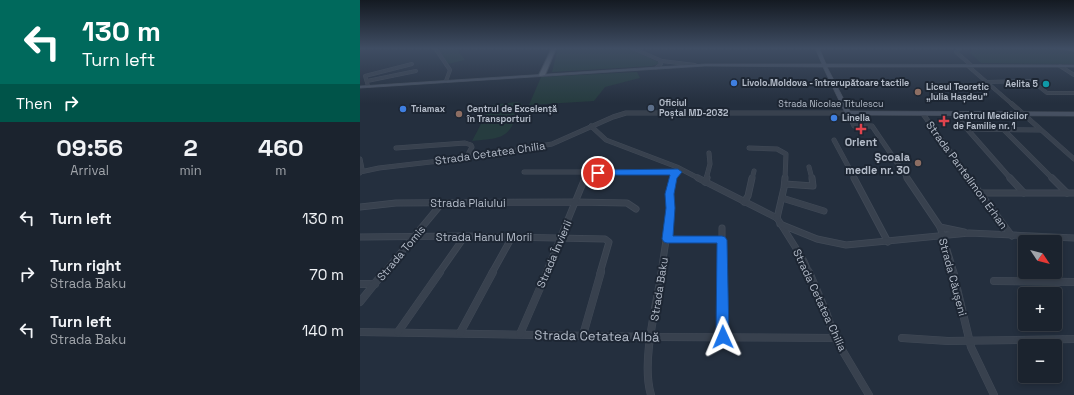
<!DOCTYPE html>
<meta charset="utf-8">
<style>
:root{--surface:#1b232e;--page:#282f3a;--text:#f1f3f6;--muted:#a0a4aa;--line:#39404a}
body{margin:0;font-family:"Space Grotesk",sans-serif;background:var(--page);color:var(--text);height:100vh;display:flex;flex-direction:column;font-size:15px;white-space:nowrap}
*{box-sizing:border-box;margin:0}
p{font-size:13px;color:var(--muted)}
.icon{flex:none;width:22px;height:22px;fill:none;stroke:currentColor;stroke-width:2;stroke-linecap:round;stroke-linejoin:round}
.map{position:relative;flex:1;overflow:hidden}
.details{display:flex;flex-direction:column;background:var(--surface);width:360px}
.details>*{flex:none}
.guide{background:#00695c;color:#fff;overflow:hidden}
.needle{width:26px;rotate:125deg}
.fabs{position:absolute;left:658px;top:235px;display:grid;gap:8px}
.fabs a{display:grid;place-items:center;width:44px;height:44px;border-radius:4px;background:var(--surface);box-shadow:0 2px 6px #0003,0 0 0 1px var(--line);font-size:20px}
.pin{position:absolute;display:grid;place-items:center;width:34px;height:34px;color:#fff;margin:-17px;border:2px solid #fff;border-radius:50%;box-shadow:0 1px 4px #0007}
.me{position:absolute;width:44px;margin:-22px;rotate:359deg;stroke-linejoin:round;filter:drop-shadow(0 0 3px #0008)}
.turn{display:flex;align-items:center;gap:14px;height:84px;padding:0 16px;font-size:18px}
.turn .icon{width:52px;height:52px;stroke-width:2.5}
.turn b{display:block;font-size:28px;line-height:34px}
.then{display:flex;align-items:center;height:38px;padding:0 16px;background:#0003;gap:8px;font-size:15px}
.eta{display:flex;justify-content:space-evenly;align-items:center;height:68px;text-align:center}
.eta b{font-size:24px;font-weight:800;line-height:28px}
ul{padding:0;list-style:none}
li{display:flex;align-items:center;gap:12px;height:56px;padding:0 16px}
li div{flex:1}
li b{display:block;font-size:15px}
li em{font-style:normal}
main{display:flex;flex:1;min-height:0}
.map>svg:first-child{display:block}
.green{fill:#263c3f}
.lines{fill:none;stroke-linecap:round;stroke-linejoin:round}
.street-far3-casing{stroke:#414a57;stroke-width:4}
.street-far2-casing{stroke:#414a57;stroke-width:5}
.street-far1-casing{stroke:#414a57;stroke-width:7}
.street-casing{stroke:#414a57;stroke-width:8}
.secondary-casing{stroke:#414a57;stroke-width:1}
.primary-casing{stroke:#414a57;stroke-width:2}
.street-far3{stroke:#38414e;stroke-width:3}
.street-far2{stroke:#38414e;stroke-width:4}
.street-far1{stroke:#38414e;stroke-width:5.5}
.street{stroke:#38414e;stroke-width:7}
.secondary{fill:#465061;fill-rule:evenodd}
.primary{fill:#56606e;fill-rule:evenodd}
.route{fill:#1a73e8;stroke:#114b97}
.shop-dot{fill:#3f7fe0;stroke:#1d2633;stroke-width:1.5}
.culture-dot{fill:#0f9aa8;stroke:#1d2633;stroke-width:1.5}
.education-dot{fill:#8d6e63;stroke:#1d2633;stroke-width:1.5}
.service-dot{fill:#5c6f8a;stroke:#1d2633;stroke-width:1.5}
.health-dot{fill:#e0444e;stroke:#1d2633;stroke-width:1.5}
.labels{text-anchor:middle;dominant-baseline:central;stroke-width:4;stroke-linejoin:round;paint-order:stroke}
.far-poi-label{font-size:9px;font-weight:bold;fill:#b4bcc9;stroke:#1d2633;text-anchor:start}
.far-street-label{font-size:9px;fill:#b4bcc9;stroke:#1d2633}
.poi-label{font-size:11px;font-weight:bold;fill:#b4bcc9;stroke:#1d2633}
.street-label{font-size:11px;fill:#b4bcc9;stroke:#1d2633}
.near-street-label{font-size:13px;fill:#b4bcc9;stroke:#1d2633}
</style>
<main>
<section class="details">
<div class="guide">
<div class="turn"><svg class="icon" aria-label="left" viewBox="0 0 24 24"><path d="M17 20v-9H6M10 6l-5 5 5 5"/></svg><div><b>130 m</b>Turn left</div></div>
<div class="then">Then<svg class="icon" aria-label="right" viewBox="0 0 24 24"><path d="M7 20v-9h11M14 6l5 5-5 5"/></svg></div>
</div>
<div class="eta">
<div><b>09:56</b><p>Arrival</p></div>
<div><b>2</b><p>min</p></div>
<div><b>460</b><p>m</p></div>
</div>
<ul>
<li><svg class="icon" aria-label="left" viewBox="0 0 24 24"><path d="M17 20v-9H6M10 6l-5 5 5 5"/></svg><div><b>Turn left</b></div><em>130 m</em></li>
<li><svg class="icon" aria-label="right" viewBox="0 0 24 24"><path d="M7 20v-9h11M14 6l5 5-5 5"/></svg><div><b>Turn right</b><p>Strada Baku</p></div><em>70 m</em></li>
<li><svg class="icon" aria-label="left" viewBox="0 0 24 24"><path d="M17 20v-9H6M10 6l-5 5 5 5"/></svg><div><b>Turn left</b><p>Strada Baku</p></div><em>140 m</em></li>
</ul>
</section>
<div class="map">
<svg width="714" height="395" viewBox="0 0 714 395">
<rect width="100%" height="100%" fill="#242f3e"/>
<g class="green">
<polygon points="88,48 96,48 105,60 88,64 79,50"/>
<polygon points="198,48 268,48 298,62 298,64 292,66 192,72"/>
<polygon points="615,48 692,48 714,52 714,64 621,63 610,53"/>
<polygon points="277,72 280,78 245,87 234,101 169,105 181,77"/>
<path d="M157 102 162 104C148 137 149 138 112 141L131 105Z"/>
</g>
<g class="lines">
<defs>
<g id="street-far3">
<polyline points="75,48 90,70 86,81"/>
<polyline points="272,48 302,61 335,65"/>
<polyline points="600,48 596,52 612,66"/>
<polyline points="608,66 653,105"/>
<polyline points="700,66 714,75"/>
<polyline points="296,68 301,64 300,61"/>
<polyline points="7,81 56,71"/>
<polyline points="626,82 672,81 687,93 714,93"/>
<polyline points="8,86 5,76 52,64"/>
</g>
<g id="street-far2">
<polyline points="652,104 714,159"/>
<polyline points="563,114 610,179"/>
<polyline points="594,114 651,179"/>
<polyline points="231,126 246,140 317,167 340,179"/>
<polyline points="607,129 680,130"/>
<polyline points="643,129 693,179"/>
<polyline points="474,140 495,179"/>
<polyline points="36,148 105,143 111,145 112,147 106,158"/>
<polyline points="389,148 417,149 426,154 425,179"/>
<polyline points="0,159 2,169 0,173"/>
<polyline points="449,167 452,179"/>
<polyline points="0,172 19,168 122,156 192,144 253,117 266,113 488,113 494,126 512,126 548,179"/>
<polyline points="164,172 317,172"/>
<polyline points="225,179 227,173"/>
<polyline points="313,179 318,172"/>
<polyline points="346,179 350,164 349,153"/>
<polyline points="392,179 394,171"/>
</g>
<g id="street-far1">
<polyline points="338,178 417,218 444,261 449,273"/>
<polyline points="494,178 528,242"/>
<polyline points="547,178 580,227 594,273"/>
<polyline points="609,178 652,236"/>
<polyline points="650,178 664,193"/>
<polyline points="692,178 707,193"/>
<polyline points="345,182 347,178"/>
<polyline points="425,184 453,186 452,178"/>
<polyline points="621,193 714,193"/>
<polyline points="422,198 464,211"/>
<polyline points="384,202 388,196 392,178"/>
<polyline points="0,207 36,203 215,202 267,203 276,209"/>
<polyline points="417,218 424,188 425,178"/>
<polyline points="420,224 457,239 486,245 609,233 714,238"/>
<polyline points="580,227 604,232"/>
<polyline points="362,228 362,273"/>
<polyline points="0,237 105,236 245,239 249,242 240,273"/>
<polyline points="307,239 362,240"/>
<polyline points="24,273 82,203"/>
<polyline points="79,273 105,236"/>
<polyline points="132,273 152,237"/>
<polyline points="186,273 225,178"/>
<polyline points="301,273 311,208 310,194 313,178"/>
</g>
<g id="street">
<polyline points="362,272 363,337"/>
<polyline points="449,272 466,312 475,338 509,395"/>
<polyline points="593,272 611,347 634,395"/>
<polyline points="634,281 714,282"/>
<polyline points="0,284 15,284"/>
<polyline points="0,302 24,272"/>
<polyline points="0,332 292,337 475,338"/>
<polyline points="38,332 80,272"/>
<polyline points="100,333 133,272"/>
<polyline points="160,334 187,272"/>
<polyline points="223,335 241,272"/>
<polyline points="542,338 588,341 714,339"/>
<path d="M291 395C281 362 296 307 302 272"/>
</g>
<polygon id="secondary" points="457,48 461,48 460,50 466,64 714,65 714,67 467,67 490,111 714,112 714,116 488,115 485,113 463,67 345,66 0,88 0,86 345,64 462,64 456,50"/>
<g id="primary">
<polygon points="192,48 196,48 185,75 180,76 179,75"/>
<polygon points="699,48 714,49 714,51 701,49"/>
</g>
</defs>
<use href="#street-far3" class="street-far3-casing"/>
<use href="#street-far2" class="street-far2-casing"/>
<use href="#street-far1" class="street-far1-casing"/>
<use href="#street" class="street-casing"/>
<use href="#secondary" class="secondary-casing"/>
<use href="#primary" class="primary-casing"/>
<use href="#street-far3" class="street-far3"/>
<use href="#street-far2" class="street-far2"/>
<use href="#street-far1" class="street-far1"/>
<use href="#street" class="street"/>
<use href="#secondary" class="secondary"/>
<use href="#primary" class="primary"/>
</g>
<linearGradient id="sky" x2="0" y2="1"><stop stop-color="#141a22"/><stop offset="0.47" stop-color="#3f4d63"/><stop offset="1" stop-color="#3f4d63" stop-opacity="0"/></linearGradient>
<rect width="714" height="103" fill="url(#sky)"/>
<polygon class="route" points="318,169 322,172 317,178 314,194 315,208 313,236 362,236 365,237 367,240 369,337 367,341 363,343 358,341 356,337 357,243 307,243 304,242 302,239 306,208 305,194 310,175 238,175 234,173 238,170"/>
<g class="shop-dot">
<circle cx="374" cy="83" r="4"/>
<circle cx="43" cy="109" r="4"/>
<circle cx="474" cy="118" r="4"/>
</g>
<circle class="culture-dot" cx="686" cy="84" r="4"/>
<g class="education-dot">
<circle cx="558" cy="92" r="4"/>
<circle cx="99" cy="114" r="4"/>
<circle cx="558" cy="163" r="4"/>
</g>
<circle class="service-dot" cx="291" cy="108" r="4"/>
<g class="health-dot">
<path d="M582 115h4v4h4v4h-4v4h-4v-4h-4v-4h4z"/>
<path d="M499 123h4v4h4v4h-4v4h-4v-4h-4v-4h4z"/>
</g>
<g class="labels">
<g class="far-poi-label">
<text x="382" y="83">Livolo.Moldova - întrerupătoare tactile</text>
<text x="678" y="84" text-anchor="end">Aelita 5</text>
<text x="566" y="87">Liceul Teoretic<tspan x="566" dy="10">„Iulia Hașdeu”</tspan></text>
<text x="299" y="103">Oficiul<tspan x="299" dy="10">Poștal MD-2032</tspan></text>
<text x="51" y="109">Triamax</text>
<text x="107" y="109">Centrul de Excelență<tspan x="107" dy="10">în Transporturi</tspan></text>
<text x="593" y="116">Centrul Medicilor<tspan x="593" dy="10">de Familie nr. 1</tspan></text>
<text x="482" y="118">Linella</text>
</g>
<g class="far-street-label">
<text x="471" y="104">Strada Nicolae Titulescu</text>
</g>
<g class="poi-label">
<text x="501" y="142">Orient</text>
<text x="550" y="157" text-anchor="end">Şcoala<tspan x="550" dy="13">medie nr. 30</tspan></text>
</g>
<g class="street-label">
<text transform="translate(130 153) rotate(-8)">Strada Cetatea Chilia</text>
<text transform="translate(607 175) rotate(54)">Strada Pantelimon Erhan</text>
<text x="108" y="203">Strada Plaiului</text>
<text x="124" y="237">Strada Hanul Morii</text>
<text transform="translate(41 253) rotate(-50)">Strada Tomis</text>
<text transform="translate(194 254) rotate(-67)">Strada Învierii</text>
<text transform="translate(593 277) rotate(75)">Strada Căușeni</text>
<text transform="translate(299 289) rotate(-81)">Strada Baku</text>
<text transform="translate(460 300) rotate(65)">Strada Cetatea Chilia</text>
</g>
<g class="near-street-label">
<text transform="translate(237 336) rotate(1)">Strada Cetatea Albă</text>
</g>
</g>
</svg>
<div class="fabs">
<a><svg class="needle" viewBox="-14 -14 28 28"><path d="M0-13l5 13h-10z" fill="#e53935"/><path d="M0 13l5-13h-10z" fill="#a0a4aa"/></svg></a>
<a>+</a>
<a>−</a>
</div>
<div class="pin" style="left:238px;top:173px;background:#d93025"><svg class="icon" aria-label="arrive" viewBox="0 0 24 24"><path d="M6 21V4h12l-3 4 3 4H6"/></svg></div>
<svg class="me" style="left:363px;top:337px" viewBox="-20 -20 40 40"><path d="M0-17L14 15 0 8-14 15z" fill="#1a73e8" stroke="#fff" stroke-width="4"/></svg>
</div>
</main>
